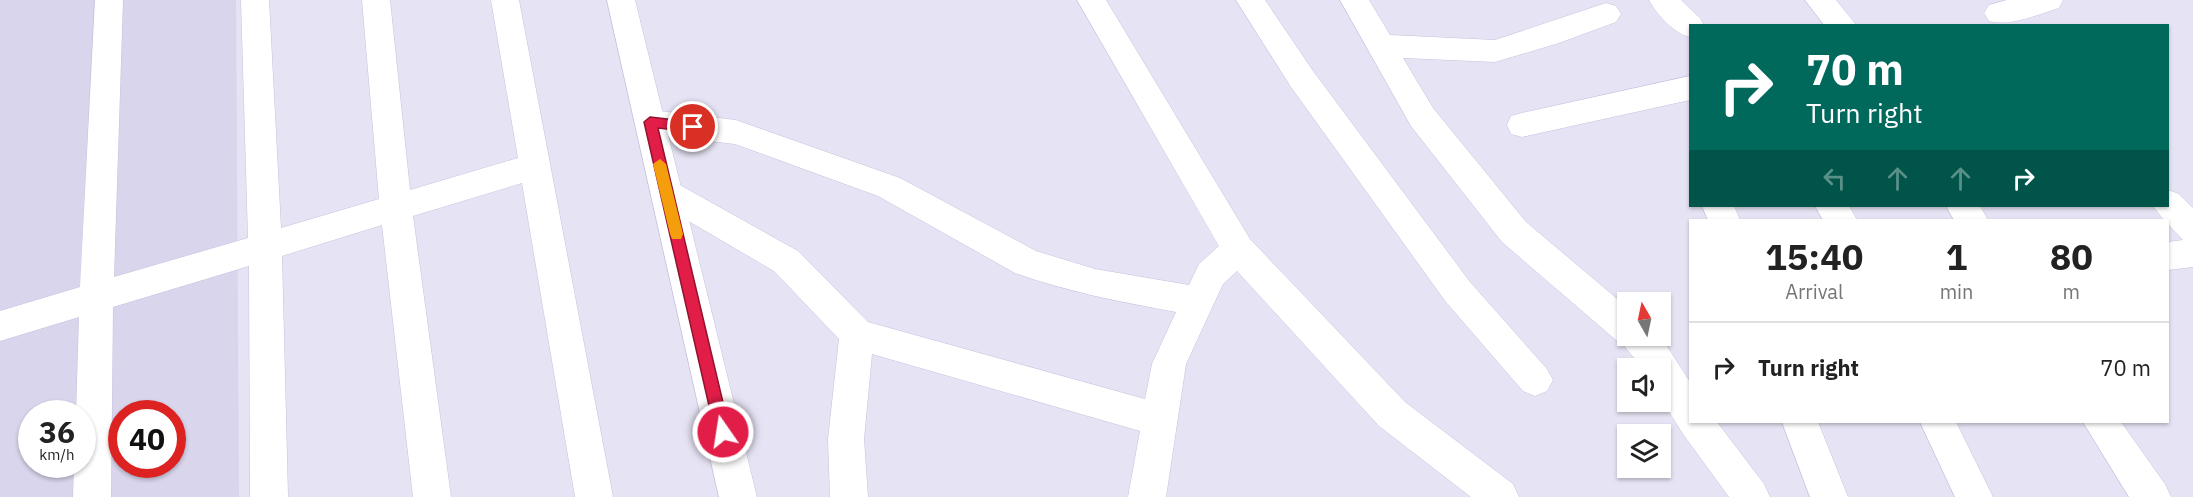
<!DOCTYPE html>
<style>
:root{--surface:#fff;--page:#f2f2f2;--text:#222;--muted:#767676;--line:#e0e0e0}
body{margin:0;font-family:"IBM Plex Sans",sans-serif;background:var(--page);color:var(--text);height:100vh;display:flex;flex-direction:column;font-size:22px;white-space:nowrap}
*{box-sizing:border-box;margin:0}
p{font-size:20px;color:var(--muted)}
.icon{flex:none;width:33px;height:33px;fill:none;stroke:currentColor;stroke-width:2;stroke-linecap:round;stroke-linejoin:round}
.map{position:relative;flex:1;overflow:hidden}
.drawer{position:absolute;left:1689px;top:219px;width:480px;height:204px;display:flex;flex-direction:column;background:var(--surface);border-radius:0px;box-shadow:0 2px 4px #0004}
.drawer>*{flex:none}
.hud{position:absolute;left:1689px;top:24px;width:480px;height:183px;border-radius:0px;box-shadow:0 2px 4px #0004;background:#00695c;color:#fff;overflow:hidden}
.needle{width:39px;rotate:351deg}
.controls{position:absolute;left:1617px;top:292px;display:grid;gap:12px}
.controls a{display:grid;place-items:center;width:54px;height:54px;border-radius:0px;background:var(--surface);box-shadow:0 2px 4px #0004;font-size:30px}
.speed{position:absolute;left:18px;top:400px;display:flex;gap:12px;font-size:30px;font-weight:700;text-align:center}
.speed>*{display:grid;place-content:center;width:78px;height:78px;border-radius:50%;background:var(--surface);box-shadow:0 2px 4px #0004;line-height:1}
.speed small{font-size:15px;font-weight:400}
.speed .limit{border:9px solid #d22;background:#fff;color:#111}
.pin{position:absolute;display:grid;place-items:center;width:51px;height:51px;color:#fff;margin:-26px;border:3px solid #fff;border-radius:50%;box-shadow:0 2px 6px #0007}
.me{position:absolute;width:66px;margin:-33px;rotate:347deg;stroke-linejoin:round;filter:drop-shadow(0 0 4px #0008)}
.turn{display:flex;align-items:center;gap:21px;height:126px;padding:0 18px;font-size:27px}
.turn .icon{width:78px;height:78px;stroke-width:2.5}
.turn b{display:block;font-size:42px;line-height:51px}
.lanes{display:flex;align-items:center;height:57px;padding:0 18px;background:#0003;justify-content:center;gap:30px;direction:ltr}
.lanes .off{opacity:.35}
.eta{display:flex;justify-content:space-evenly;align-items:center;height:102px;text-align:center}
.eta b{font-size:36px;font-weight:700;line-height:42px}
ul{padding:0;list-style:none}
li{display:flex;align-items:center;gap:18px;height:90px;padding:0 18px;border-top:2px solid var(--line)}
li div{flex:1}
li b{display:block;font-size:22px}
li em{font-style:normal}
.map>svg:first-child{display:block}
.residential{fill:#d8d5ec;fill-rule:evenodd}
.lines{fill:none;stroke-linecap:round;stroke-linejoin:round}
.minor-casing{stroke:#c6c2de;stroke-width:1}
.tertiary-casing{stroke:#c6c2de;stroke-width:1}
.minor{fill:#fff;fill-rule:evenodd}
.tertiary{fill:#fff;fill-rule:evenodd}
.route{fill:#e11d48;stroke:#92132f;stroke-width:1.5}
.slow{fill:#f59e0b}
</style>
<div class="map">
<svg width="2193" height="497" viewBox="0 0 2193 497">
<rect width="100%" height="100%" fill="#e6e3f4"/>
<path class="residential" d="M0 0H236L239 497H0ZM32 414H82V465H32ZM122 414H172V465H122Z"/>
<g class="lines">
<defs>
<g id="minor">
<polygon points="95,0 123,0 114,277 248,238 241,0 269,0 281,228 379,199 362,0 390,0 410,190 518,158 491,0 519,0 613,497 575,497 522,183 413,216 451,497 413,497 382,225 282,256 288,497 250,497 249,266 113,307 111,497 73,497 74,465 82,465 82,414 76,414 79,317 0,341 0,311 80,287"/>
<path d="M1077 0H1106L1250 239 1405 402 1513 484 1519 497H1471L1379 426 1237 271 1223 284 1186 364 1166 497H1128L1140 431 872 354 864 439 868 497H830L828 439 839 339 774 271 656 202 651 193 656 184 667 180 678 184 798 251 868 322 1145 399 1152 364 1176 312C1121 302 1068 292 1015 273L878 196 735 144 650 134 639 131 635 122 639 113 650 110 736 120 900 178 1036 251 1095 269 1189 285 1199 264 1219 246Z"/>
<polygon points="1236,0 1265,0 1313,71 1470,282 1547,369 1553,380 1547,391 1535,396 1523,391 1446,302 1291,87"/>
<polygon points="1340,0 1369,0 1390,35 1495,40 1606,3 1616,6 1621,14 1616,22 1559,43 1495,62 1403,58 1433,108 1526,222 1628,308 1628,336 1661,337 1690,382 1690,422 1717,422 1764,484 1770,497 1729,497 1683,434 1660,397 1660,369 1643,369 1621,342 1616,340 1502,242 1411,126"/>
<path d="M1649 0H1681L1700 18 1704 26H1690V37C1674 33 1657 15 1649 0Z"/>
<polygon points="1805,0 1836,0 1857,26 1825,26"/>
<path d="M2007 0H2063L2059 8C2039 14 2009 27 1989 21L1984 13 1989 5Z"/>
<polygon points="1690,76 1690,100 1522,137 1511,134 1507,125 1511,116 1522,113"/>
<polygon points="2168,190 2179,194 2193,208 2193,267 2168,270 2168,242 2183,240 2168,224 2168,220 2164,220 2153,206 2168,206"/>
<polygon points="1702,206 1734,206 1740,220 1708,220"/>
<polygon points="1815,206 1849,206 1857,220 1823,220"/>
<polygon points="1946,206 1980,206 1988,220 1954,220"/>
<polygon points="1782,422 1818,422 1848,497 1810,497"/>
<polygon points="1920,422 1956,422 1993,497 1955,497"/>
<polygon points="2083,422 2121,422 2165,484 2171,497 2129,497"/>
</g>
<polygon id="tertiary" points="607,0 635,0 757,497 719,497"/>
</defs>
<use href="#minor" class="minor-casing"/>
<use href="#tertiary" class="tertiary-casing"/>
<use href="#minor" class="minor"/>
<use href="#tertiary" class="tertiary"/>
</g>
<polygon class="route" points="650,117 693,122 700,127 693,132 658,128 730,432 728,437 723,439 718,437 715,432 644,122"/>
<polygon class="slow" points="660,159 666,164 683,234 681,239 672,239 670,234 653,164"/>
</svg>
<div class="controls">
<a><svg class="needle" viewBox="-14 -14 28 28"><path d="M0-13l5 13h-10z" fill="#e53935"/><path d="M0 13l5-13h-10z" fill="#767676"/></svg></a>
<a><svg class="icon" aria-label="sound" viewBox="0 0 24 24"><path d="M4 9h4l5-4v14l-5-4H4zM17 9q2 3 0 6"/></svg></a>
<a><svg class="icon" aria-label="layers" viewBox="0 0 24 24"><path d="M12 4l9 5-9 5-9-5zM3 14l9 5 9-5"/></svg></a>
</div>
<div class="speed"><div>36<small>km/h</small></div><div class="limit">40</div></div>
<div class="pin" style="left:693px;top:127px;background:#d93025"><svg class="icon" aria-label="arrive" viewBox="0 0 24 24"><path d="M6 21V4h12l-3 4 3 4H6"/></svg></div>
<svg class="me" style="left:723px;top:432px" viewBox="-20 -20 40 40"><circle r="17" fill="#e11d48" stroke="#fff" stroke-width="3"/><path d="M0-11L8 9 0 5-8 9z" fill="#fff"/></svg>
<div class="hud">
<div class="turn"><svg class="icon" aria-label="right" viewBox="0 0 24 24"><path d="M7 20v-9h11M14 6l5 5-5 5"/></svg><div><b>70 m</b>Turn right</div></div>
<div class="lanes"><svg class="icon off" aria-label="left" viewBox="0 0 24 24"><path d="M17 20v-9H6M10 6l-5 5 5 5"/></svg><svg class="icon off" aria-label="ahead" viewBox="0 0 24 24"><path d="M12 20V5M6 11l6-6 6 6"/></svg><svg class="icon off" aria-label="ahead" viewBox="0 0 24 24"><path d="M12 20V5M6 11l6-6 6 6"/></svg><svg class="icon" aria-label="right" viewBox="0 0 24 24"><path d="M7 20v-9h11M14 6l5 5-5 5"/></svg></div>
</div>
<section class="drawer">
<div class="eta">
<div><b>15:40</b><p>Arrival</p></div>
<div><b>1</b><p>min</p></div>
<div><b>80</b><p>m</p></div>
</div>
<ul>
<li><svg class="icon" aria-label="right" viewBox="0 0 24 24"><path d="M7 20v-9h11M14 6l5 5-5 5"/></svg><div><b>Turn right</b></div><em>70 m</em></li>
</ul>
</section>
</div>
